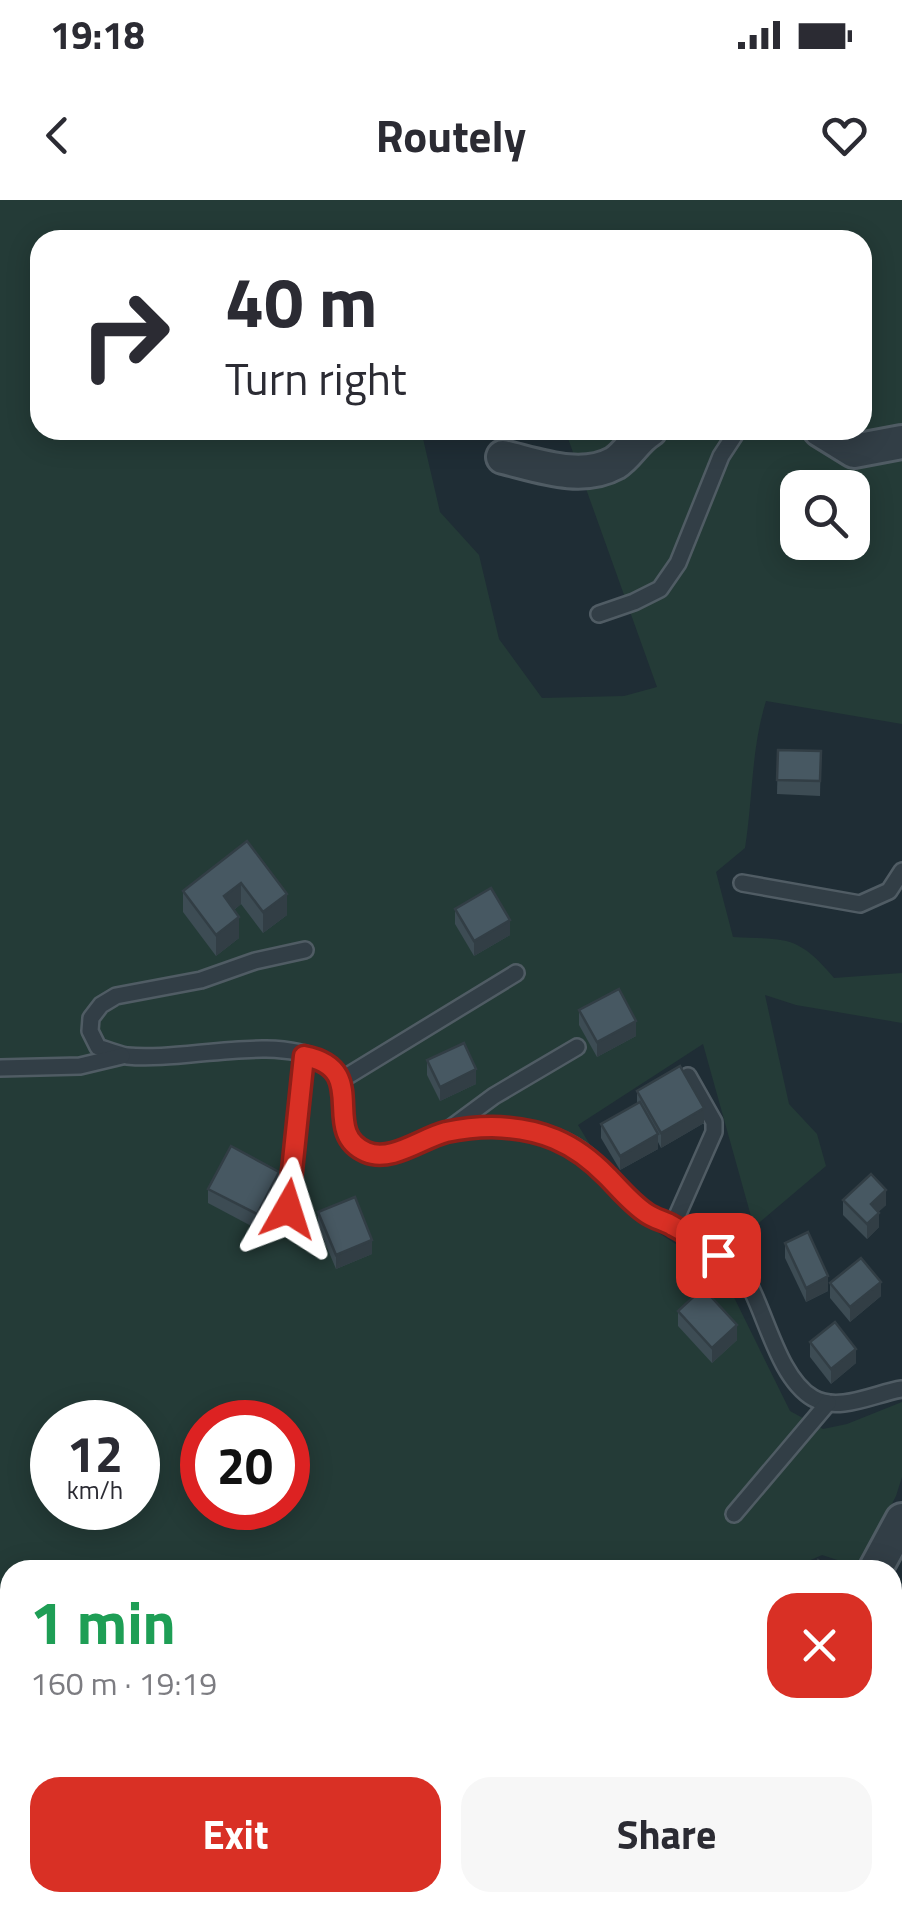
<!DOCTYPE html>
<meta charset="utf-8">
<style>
:root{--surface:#fff;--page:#f7f7f7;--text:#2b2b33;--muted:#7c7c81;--accent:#d93025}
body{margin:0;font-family:"Titillium Web",sans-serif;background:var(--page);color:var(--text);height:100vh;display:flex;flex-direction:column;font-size:38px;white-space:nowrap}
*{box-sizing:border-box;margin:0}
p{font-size:32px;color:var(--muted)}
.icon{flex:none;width:55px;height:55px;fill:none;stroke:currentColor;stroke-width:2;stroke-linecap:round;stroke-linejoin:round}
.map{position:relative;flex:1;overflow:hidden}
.sheet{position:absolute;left:0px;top:1360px;width:902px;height:352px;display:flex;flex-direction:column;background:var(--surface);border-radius:30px 30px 0 0;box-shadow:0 5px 25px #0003}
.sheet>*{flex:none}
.top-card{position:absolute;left:30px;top:30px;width:842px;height:210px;border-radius:30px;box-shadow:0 5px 25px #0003;background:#fff;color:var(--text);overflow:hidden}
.buttons{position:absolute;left:780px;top:270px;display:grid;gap:20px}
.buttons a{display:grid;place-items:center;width:90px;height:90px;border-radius:20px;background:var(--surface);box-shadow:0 5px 25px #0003;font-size:50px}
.speed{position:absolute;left:30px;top:1200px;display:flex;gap:20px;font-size:50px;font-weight:700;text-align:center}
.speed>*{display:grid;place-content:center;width:130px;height:130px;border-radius:50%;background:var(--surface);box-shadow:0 5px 25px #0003;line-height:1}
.speed small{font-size:25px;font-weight:400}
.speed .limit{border:15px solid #d22;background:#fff;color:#111}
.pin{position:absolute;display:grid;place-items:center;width:85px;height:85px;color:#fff;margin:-42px;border-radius:20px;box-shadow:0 5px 15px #0006}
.me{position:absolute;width:110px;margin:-55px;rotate:6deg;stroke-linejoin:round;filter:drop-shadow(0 0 8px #0008)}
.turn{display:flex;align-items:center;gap:35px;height:210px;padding:0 30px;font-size:45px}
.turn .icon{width:130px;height:130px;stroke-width:2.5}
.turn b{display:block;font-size:70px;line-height:85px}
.round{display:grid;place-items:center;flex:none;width:105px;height:105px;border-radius:30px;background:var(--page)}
.overview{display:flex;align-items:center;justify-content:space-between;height:170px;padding:0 30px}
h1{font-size:60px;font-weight:700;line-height:75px;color:#1e9e55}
.primary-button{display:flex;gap:20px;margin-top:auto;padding:20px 30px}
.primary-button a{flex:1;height:115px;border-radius:30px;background:var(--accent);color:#fff;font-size:40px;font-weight:700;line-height:115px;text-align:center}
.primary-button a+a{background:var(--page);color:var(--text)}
.status{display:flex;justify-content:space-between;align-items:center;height:70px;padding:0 50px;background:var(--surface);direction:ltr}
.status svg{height:28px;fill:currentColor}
header{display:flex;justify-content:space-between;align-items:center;height:130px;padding:0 30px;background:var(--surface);font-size:45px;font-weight:700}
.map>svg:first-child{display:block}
.green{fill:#243b37;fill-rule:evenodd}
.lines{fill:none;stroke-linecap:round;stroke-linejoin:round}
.lane-casing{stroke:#505c64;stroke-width:20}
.street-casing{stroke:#505c64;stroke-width:38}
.lane{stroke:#323e46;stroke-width:15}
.street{stroke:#323e46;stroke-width:32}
.wall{fill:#3d4c54}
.shaded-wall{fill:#323e45}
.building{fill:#475862;stroke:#323e45;stroke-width:2.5}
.route-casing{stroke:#8d1f18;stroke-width:25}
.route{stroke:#d93025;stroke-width:18}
</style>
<div class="status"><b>19:18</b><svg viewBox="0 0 49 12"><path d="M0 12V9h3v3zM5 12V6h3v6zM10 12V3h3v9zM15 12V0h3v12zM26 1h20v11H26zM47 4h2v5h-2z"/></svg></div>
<header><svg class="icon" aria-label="back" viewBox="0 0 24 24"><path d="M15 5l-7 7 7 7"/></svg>Routely<svg class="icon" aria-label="heart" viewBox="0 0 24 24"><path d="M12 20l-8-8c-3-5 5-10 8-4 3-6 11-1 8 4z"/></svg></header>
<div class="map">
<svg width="902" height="1712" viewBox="0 0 902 1712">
<rect width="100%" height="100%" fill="#1f2d35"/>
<g class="green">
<path d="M0 0H902V524L766 501C751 549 753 598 745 648L716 672 733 737C787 740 797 734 834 778L902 773V823L796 805 765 795 789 904 817 934 826 966 754 1027 703 844 578 925 633 1016 723 1075 790 1211 823 1229 847 1224 902 1202V1277L896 1296 859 1367 822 1355 788 1370H10V1702L241 1703 220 1712H0ZM40 40H862V230H565L657 487 624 496 542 498 499 439 479 355 440 312 421 230H40ZM798 288H852V342H798ZM52 1222H138V1308H52ZM202 1222H288V1308H202Z"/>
<polygon points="902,1571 902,1712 748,1712 752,1703 892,1702 893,1575"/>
</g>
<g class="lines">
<defs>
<g id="lane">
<polyline points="599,414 634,402 660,389 678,363 721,256 738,230"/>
<polyline points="742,683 860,704 889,691 902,671"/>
<path d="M305 750 255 761 201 780 116 796 101 805 91 818 90 831 98 847C107 850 117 854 127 856 183 862 272 834 323 861 362 882 323 940 370 954 393 961 420 940 442 934 487 920 550 925 587 955 609 973 623 999 647 1014 655 1020 666 1022 674 1026 688 1034 700 1043 713 1051 722 1057 737 1064 743 1073 765 1108 777 1177 813 1198 839 1213 876 1193 902 1189"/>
<polyline points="0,868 80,866 122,856"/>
<polyline points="341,880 516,773"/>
<polyline points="448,930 494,896 577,847"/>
<polyline points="288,1009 304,856"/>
<polyline points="673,1025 714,932 714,922 688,876"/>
<polyline points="734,1314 828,1203"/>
<polyline points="563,1702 566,1712"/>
</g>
<g id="street">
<polyline points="820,230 854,251 902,242"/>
<path d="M503 257C537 265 581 282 615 263 628 255 636 238 650 230"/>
<polyline points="875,1370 902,1320"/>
<polyline points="0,1691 10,1691"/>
<polyline points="581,1712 588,1702"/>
</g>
</defs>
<use href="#lane" class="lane-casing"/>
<use href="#street" class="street-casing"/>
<use href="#lane" class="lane"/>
<use href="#street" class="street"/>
</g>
<g class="wall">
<polygon points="778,550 821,551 820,596 777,594"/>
<polygon points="247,641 287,715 263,733 241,704 234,710 239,738 216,756 183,712 183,691"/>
<polygon points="455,709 510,735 474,756 455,724"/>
<polygon points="579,810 636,836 597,857 579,825"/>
<polygon points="427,860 476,884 440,901 427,875"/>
<polygon points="637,891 704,923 661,948 658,942 658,949 620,970 601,938 601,924 637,903"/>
<polygon points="279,986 257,1029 208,1003 208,989"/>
<polygon points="843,1000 886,1005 878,1012 879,1027 867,1039 843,1015"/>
<polygon points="318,1012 372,1054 336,1069 318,1026"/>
<polygon points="785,1043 828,1091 806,1102 785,1058"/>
<polygon points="830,1083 881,1096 850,1122 830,1098"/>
<polygon points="678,1111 737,1140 712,1163 678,1126"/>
<polygon points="810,1142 856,1163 831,1184 810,1157"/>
<polygon points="892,1467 902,1472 900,1528 892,1524"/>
<polygon points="274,1702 334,1702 334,1710 330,1712 278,1712"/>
<polygon points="443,1702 506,1702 506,1709 502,1712 449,1712"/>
</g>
<g class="shaded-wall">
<polygon points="241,683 241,704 224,718 224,696"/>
<polygon points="287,694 287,715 263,733 263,712"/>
<polygon points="239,717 239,738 216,756 216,735"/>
<polygon points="510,720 510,735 474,756 474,741"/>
<polygon points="636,821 636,836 597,857 597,842"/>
<polygon points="476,869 476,884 440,901 440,887"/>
<polygon points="704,908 704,923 661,948 661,933"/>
<polygon points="658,934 658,949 620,970 620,956"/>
<polygon points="279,972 279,986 257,1029 257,1014"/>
<polygon points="886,990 886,1005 871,1019 871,1004"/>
<polygon points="879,1013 879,1027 867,1039 867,1024"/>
<polygon points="372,1040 372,1054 336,1069 336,1055"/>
<polygon points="828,1076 828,1091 806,1102 806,1088"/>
<polygon points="881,1082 881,1096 850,1122 850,1107"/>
<polygon points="737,1125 737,1140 712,1163 712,1148"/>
<polygon points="856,1149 856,1163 831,1184 831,1169"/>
<polygon points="317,1702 334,1702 334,1710 330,1712 294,1712"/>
<polygon points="496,1702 506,1702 506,1709 502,1712 484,1712"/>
</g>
<g class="building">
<polygon points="778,550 821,551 820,581 777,580"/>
<polygon points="247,641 287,694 263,712 241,683 224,696 239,717 216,735 183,691"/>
<polygon points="491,688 510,720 474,741 455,709"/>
<polygon points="619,789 636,821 597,842 579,810"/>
<polygon points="464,843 476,869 440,887 427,860"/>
<polygon points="680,866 704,908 661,933 637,891"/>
<polygon points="640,902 658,934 620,956 601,924"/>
<polygon points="231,946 279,972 257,1014 208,989"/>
<polygon points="871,974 886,990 871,1004 879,1013 867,1024 843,1000"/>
<polygon points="355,997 372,1040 336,1055 318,1012"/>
<polygon points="808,1032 828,1076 806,1088 785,1043"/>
<polygon points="861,1058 881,1082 850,1107 830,1083"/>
<polygon points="703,1088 737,1125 712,1148 678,1111"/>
<polygon points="835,1122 856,1149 831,1169 810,1142"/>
<polygon points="818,1360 832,1370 811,1370"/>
<polygon points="892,1467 902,1472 902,1510 900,1514 892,1510"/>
<polygon points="280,1702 317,1702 294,1712 284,1712"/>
<polygon points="454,1702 496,1702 484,1712 461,1712"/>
</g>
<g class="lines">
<defs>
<path id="route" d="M288 1009 304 856C373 869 318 931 366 952 391 963 422 938 446 932 460 929 477 927 492 927 540 928 574 942 607 976 619 988 631 1003 646 1013 654 1019 665 1021 673 1026 689 1034 704 1045 718 1055"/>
</defs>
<use href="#route" class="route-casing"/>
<use href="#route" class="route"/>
</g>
</svg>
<div class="buttons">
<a><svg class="icon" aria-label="search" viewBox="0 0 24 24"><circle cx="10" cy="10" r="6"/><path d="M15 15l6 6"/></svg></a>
</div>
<div class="speed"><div>12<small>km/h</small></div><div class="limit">20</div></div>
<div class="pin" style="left:718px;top:1055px;background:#d93025"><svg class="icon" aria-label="arrive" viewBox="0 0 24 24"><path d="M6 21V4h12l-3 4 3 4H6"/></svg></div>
<svg class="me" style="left:288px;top:1009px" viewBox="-20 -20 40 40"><path d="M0-17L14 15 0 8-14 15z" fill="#d93025" stroke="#fff" stroke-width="4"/></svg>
<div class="top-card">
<div class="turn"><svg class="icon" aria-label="right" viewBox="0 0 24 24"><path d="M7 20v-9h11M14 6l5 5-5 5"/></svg><div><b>40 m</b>Turn right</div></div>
</div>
<section class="sheet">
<div class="overview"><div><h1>1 min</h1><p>160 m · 19:19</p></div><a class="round" style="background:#d93025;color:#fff"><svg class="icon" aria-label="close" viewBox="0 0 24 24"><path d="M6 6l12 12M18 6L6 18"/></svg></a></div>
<div class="primary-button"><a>Exit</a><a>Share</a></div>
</section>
</div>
